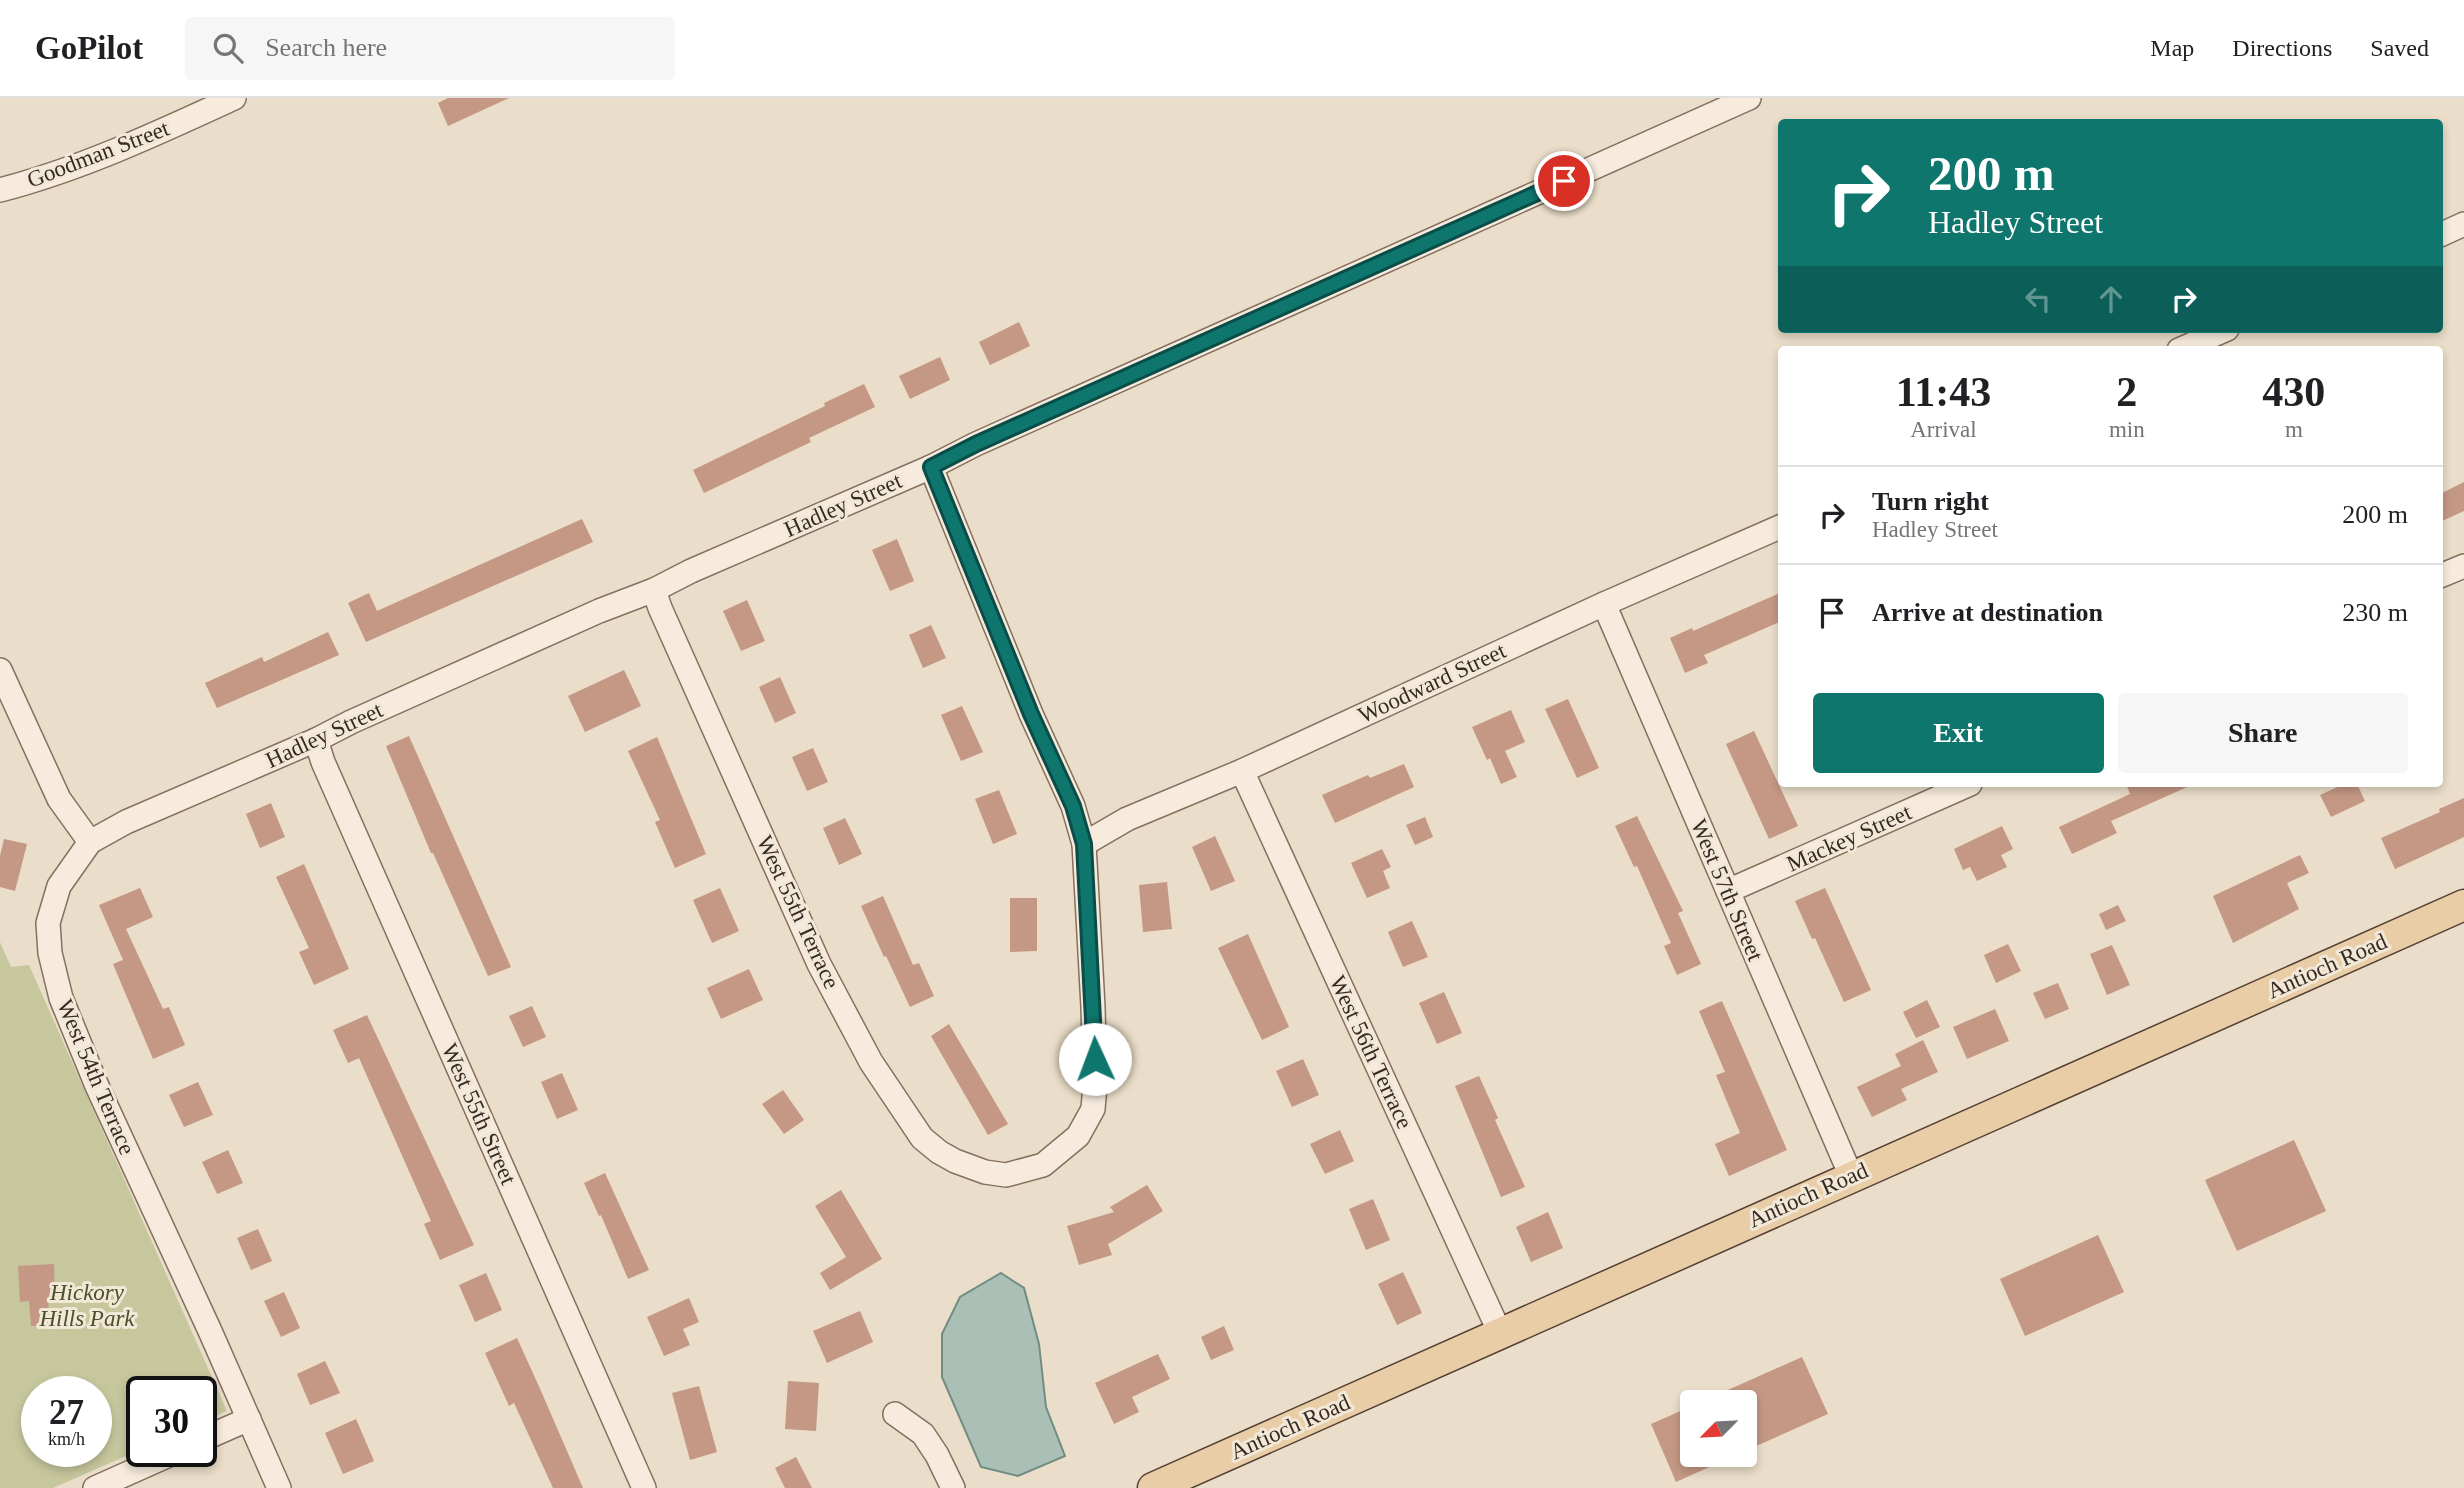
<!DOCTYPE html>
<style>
:root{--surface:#fff;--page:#f6f6f6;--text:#202124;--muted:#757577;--line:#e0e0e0;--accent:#0f766e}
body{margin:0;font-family:"Times New Roman",serif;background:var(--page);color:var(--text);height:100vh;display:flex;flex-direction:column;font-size:26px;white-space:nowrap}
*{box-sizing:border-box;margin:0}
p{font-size:23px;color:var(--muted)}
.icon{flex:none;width:38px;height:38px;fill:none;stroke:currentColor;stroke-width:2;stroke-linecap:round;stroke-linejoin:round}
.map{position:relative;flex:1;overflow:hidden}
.details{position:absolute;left:1778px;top:248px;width:665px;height:441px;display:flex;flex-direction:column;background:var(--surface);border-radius:7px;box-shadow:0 4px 10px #0003}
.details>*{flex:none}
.guide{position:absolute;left:1778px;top:21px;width:665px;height:214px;border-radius:7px;box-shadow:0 4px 10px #0003;background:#0f766e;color:#fff;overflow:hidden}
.needle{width:46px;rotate:246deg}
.tools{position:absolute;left:1680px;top:1292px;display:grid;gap:14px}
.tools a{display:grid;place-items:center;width:77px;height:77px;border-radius:7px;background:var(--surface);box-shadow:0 4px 10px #0003;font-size:35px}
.speed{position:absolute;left:21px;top:1278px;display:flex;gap:14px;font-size:35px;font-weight:700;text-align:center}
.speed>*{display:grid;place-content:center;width:91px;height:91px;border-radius:50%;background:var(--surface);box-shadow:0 4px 10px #0003;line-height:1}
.speed small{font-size:18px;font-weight:400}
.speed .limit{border:4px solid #111;border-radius:10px;background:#fff;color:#111}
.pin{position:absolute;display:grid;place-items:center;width:60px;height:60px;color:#fff;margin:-30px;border:4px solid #fff;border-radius:50%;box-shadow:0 2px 7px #0007}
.me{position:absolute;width:77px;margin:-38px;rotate:358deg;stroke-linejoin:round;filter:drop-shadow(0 0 5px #0008)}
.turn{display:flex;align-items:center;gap:24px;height:147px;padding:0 35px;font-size:32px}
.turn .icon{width:91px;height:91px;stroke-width:2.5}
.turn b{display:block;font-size:49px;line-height:60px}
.lanes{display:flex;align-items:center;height:66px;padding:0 35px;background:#0003;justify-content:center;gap:35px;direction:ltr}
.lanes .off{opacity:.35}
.eta{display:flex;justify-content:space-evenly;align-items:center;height:119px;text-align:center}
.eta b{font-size:42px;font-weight:700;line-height:49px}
.action{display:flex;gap:14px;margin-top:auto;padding:14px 35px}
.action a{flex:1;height:80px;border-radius:7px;background:var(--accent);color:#fff;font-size:28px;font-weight:700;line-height:80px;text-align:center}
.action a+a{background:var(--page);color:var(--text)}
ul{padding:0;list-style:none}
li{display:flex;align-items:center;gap:21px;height:98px;padding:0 35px;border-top:2px solid var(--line)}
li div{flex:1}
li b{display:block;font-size:26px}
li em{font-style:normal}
header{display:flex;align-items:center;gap:42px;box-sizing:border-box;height:98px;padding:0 35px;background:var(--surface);border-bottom:2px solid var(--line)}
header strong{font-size:33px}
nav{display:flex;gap:38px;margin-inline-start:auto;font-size:24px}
.search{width:490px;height:63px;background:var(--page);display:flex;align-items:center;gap:18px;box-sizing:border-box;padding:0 24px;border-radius:7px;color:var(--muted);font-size:26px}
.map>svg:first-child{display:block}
.green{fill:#c7c79e;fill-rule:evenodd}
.water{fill:#aabfb6;stroke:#718d83;stroke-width:2}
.building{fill:#c49884}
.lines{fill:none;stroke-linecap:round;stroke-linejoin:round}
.minor-casing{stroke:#857060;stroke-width:26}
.major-casing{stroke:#533f33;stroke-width:33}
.minor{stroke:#f6ebdc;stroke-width:23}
.major{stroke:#e8cda6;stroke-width:30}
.route-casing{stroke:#0a4d48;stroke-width:18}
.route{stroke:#0f766e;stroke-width:12}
.labels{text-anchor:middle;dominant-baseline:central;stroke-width:6;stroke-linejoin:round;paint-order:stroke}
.street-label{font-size:23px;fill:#372a22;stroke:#f2e8d8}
.park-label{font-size:23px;font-style:italic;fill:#4b512b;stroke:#f2e8d8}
</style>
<header>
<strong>GoPilot</strong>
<div class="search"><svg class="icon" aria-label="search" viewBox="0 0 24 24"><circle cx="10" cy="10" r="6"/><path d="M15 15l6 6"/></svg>Search here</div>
<nav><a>Map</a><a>Directions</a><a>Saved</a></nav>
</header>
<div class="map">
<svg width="2464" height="1390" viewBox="0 0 2464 1390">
<rect width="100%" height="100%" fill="#eaddc9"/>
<path class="green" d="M0 844 11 869 29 867 227 1313 201 1324V1293H142V1351L53 1390H0ZM37 1293H96V1353H37Z"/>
<polygon class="water" points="1001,1175 1024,1190 1039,1246 1046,1309 1065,1358 1018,1378 981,1369 942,1279 942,1236 960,1199"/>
<g class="building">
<polygon points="448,0 509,0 448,28 438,5"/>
<polygon points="1019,224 1030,248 990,267 979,244"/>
<polygon points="940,259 950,282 910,301 899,278"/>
<polygon points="864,286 875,309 809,340 811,344 704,395 693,372 825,308 824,305"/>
<polygon points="2464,384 2464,413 2440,424 2440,396"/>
<polygon points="582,421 593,444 366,544 348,505 369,495 377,513"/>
<polygon points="897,441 914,483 890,493 872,452"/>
<polygon points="1782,494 1782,523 1704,557 1708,565 1685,575 1670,540 1692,530 1693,533"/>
<polygon points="747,502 765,543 741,553 723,513"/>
<polygon points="931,527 946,560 923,570 909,537"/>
<polygon points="328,534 339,557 217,610 205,585 262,559 264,564"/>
<polygon points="624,572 641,608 585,634 568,598"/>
<polygon points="780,579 796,615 775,625 759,589"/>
<polygon points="1568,601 1599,670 1577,680 1545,611"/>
<polygon points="962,608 983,654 961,663 941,617"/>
<polygon points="1511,612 1525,644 1505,653 1517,679 1501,686 1490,660 1487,662 1472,629"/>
<polygon points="1754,633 1798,728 1769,741 1726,646"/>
<polygon points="409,638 511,869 488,878 433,755 431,755 386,648"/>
<polygon points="657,639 706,756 675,770 655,724 660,722 628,653"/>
<polygon points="813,650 828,684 807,693 792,659"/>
<polygon points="1404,666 1414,689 1335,725 1322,697 1368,677 1370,680"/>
<polygon points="2126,686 2194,686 2111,723 2117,735 2072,756 2059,729 2130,696"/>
<polygon points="2344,686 2357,686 2365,703 2331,719 2320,697"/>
<polygon points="999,692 1017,736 993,746 975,701"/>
<polygon points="2464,700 2464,739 2395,771 2381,740 2440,714 2439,711"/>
<polygon points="271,705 285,739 260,750 246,716"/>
<polygon points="1637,718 1683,813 1678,815 1701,866 1677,877 1664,848 1671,845 1637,768 1634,769 1615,728"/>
<polygon points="1425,719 1433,739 1415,747 1406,727"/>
<polygon points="845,720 862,756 839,767 823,730"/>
<polygon points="2002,728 2013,751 2001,757 2007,769 1977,783 1970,769 1963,772 1954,751"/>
<polygon points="1215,738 1235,783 1211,793 1192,749"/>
<polygon points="4,741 27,746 15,793 0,789 0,758"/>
<polygon points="1382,751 1391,769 1383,773 1390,790 1367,800 1351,765"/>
<polygon points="2300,757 2309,775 2287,785 2299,811 2233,845 2213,798"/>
<polygon points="304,766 349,871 314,887 299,854 309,850 276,779"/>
<polygon points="1167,784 1172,831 1143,834 1139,787"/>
<polygon points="140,790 153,819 126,831 163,911 169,909 185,947 153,961 113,866 123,862 99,807"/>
<polygon points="720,790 739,833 712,845 693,802"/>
<polygon points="1825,790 1871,892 1844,904 1815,840 1812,841 1795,803"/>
<polygon points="883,798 913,867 919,865 934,898 910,909 886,858 884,859 861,808"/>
<polygon points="1010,800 1037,800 1037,853 1010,854"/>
<polygon points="2118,807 2126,823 2106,832 2099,816"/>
<polygon points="1412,823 1428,859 1403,869 1388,834"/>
<polygon points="1248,836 1289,929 1262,942 1218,850"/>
<polygon points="2008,846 2021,873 1996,885 1984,857"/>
<polygon points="2112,847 2130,887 2107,897 2090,856"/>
<polygon points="749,871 763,902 721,921 707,890"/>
<polygon points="2058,885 2069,911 2045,921 2033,895"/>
<polygon points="1444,894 1462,935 1437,946 1419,905"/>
<polygon points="1927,902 1940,929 1916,940 1903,914"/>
<polygon points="1722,903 1787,1052 1729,1078 1715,1046 1740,1035 1716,977 1725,974 1699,913"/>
<polygon points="532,908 546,939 523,949 509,918"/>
<polygon points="1995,911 2009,943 1967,961 1953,929"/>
<polygon points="367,917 474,1147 440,1162 424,1126 431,1123 359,960 348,965 333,932"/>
<polygon points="949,926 1008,1026 988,1037 931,938"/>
<polygon points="1923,942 1938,974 1901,991 1907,1002 1872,1019 1857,989 1901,968 1895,956"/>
<polygon points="1303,961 1319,997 1292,1009 1276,973"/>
<polygon points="562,975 578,1012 557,1021 541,984"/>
<polygon points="1479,978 1498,1020 1495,1022 1525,1089 1501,1099 1455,988"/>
<polygon points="198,984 213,1017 184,1029 169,997"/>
<polygon points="783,992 804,1022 784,1036 762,1006"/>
<polygon points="1340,1032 1354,1063 1325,1076 1310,1046"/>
<polygon points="2294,1042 2326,1113 2237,1153 2205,1082"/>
<polygon points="228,1052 243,1085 217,1096 202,1064"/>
<polygon points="605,1075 649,1172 628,1181 601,1117 599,1118 584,1085"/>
<polygon points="1147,1087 1163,1113 1108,1146 1112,1157 1079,1167 1067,1128 1114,1114 1110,1109"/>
<polygon points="841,1092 882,1161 830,1192 820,1175 846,1159 815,1108"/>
<polygon points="1373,1101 1390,1142 1366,1152 1349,1111"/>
<polygon points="1548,1114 1563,1150 1531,1164 1516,1129"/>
<polygon points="258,1131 272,1163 251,1172 237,1140"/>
<polygon points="2098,1137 2124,1194 2025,1238 2000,1181"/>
<polygon points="54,1166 55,1202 48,1202 50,1227 31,1228 29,1203 20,1204 18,1168"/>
<polygon points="1403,1174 1422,1215 1397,1227 1378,1186"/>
<polygon points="486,1175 502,1212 475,1224 459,1187"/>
<polygon points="284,1194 300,1230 281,1239 264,1203"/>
<polygon points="689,1200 699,1224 683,1231 690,1247 664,1258 647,1219"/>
<polygon points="860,1213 873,1244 827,1265 813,1233"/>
<polygon points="1224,1228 1234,1252 1211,1262 1201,1239"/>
<polygon points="517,1240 541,1293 583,1390 553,1390 514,1305 509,1308 485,1255"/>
<polygon points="1158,1256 1170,1281 1132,1299 1139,1314 1114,1326 1095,1285"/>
<polygon points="1802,1259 1828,1316 1745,1353 1745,1304 1701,1304"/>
<polygon points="325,1263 340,1295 310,1307 297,1276"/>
<polygon points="788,1283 819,1285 816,1333 785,1331"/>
<polygon points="699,1288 717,1354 690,1362 672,1295"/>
<polygon points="1692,1308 1692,1356 1738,1356 1676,1384 1651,1326"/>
<polygon points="356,1321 374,1363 343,1376 325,1335"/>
<polygon points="796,1359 812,1390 785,1390 775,1370"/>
</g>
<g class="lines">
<defs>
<g id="minor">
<path d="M0 92C81 71 158 35 234 0"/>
<polyline points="2440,137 2464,126"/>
<polyline points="2179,252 2227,231"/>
<polyline points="2440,478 2464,468"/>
<polyline points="654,492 660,510 819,866 871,964 922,1040 939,1054 955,1063 985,1074 1006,1077 1043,1067 1078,1038 1093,1011 1095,987 1093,909 1084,746 1073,708 1031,616 931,369"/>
<polyline points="1604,506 1851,1078"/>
<polyline points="0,572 59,701 90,744 59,788 48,825 50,855 61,900 97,988 210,1233 279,1390"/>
<polyline points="316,642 323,664 644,1390"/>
<polyline points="1242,673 1500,1235"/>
<polyline points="90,744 126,724 316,642 351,624 599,513 654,492 691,473 931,369 976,346 1749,0"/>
<polyline points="1084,746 1127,721 1242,673 1604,506 1782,428"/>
<polyline points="1728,793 1970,686"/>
<polyline points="895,1316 923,1336 937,1357 953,1390"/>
<polyline points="201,1342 249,1321"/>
<polyline points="95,1390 178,1353"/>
</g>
<polyline id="major" points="1153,1390 2464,807"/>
</defs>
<use href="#minor" class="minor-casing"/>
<use href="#major" class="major-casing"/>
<use href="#minor" class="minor"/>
<use href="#major" class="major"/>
</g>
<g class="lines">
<defs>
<polyline id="route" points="1095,961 1084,746 1073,708 1031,616 931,369 976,346 1564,83"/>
</defs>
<use href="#route" class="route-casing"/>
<use href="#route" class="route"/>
</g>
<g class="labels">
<g class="street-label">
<text transform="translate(98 56) rotate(-21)">Goodman Street</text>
<text transform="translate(843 407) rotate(-24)">Hadley Street</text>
<text transform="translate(1432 585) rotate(-25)">Woodward Street</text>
<text transform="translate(324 637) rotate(-25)">Hadley Street</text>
<text transform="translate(1849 740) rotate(-24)">Mackey Street</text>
<text transform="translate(1727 792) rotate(67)">West 57th Street</text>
<text transform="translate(798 814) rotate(65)">West 55th Terrace</text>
<text transform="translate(2327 868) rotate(-24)">Antioch Road</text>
<text transform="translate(1371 954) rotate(65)">West 56th Terrace</text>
<text transform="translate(96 979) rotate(67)">West 54th Terrace</text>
<text transform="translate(479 1016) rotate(66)">West 55th Street</text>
<text transform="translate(1808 1097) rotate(-24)">Antioch Road</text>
<text transform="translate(1290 1329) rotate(-24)">Antioch Road</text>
</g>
<g class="park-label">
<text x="87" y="1194">Hickory<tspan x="87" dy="26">Hills Park</tspan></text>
</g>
</g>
</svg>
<div class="tools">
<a><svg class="needle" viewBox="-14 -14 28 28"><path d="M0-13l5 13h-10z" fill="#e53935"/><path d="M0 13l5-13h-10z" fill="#757577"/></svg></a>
</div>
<div class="speed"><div>27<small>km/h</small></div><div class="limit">30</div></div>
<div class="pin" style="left:1564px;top:83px;background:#d93025"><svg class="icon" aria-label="arrive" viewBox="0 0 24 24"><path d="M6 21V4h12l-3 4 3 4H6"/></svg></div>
<svg class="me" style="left:1095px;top:961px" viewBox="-20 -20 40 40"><circle r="19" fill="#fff"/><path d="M0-13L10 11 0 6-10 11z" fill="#0f766e"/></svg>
<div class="guide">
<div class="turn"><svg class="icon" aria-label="right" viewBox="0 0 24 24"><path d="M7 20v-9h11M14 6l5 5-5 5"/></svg><div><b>200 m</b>Hadley Street</div></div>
<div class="lanes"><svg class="icon off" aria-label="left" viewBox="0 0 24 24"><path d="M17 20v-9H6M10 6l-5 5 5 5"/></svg><svg class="icon off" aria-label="ahead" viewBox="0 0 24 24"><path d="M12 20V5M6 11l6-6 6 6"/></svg><svg class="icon" aria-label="right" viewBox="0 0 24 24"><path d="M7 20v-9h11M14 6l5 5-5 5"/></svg></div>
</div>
<section class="details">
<div class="eta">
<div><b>11:43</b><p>Arrival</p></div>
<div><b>2</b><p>min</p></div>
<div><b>430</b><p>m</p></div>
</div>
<ul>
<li><svg class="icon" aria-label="right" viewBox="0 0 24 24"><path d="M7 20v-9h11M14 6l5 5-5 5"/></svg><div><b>Turn right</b><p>Hadley Street</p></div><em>200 m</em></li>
<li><svg class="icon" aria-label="arrive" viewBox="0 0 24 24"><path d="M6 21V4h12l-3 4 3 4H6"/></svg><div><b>Arrive at destination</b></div><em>230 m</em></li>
</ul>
<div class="action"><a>Exit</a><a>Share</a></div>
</section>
</div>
